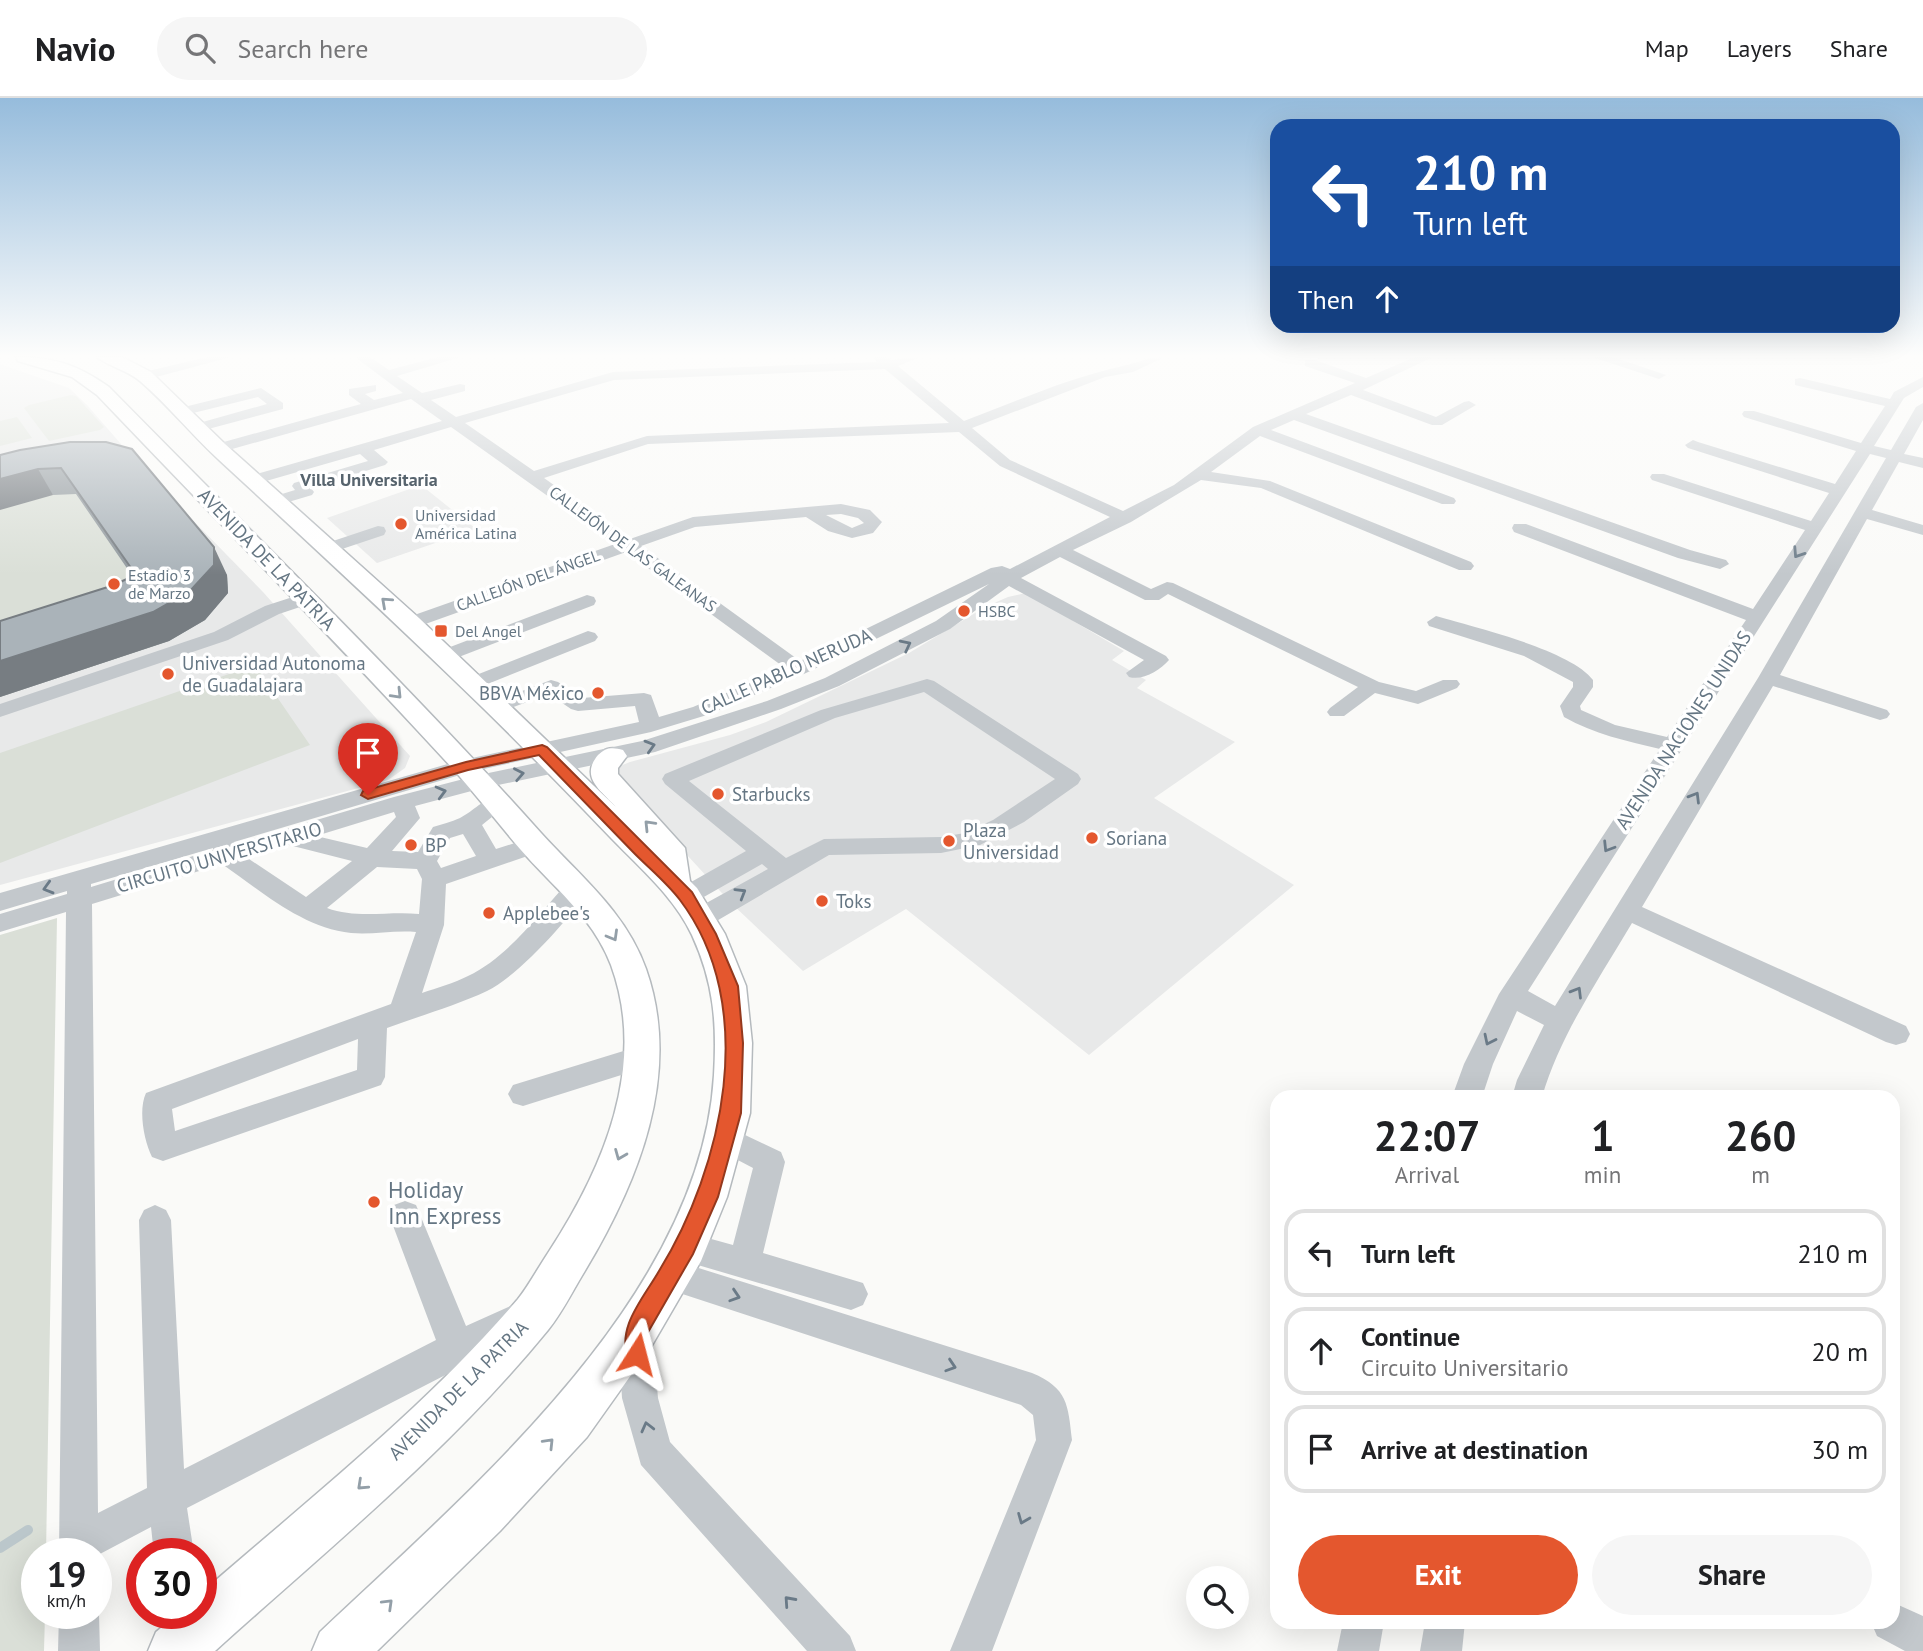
<!DOCTYPE html>
<meta charset="utf-8">
<style>
:root{--surface:#fff;--page:#f6f6f6;--text:#202124;--muted:#757577;--line:#e0e0e0;--accent:#e4572e}
body{margin:0;font-family:"PT Sans",sans-serif;background:var(--page);color:var(--text);height:100vh;display:flex;flex-direction:column;font-size:26px;white-space:nowrap}
*{box-sizing:border-box;margin:0}
p{font-size:23px;color:var(--muted)}
.icon{flex:none;width:38px;height:38px;fill:none;stroke:currentColor;stroke-width:2;stroke-linecap:round;stroke-linejoin:round}
.map{position:relative;flex:1;overflow:hidden}
.drawer{position:absolute;left:1270px;top:992px;width:630px;height:539px;display:flex;flex-direction:column;background:var(--surface);border-radius:21px;box-shadow:0 7px 28px #0002}
.drawer>*{flex:none}
.hud{position:absolute;left:1270px;top:21px;width:630px;height:214px;border-radius:21px;box-shadow:0 7px 28px #0002;background:#1a4fa0;color:#fff;overflow:hidden}
.controls{position:absolute;left:1186px;top:1468px;display:grid;gap:14px}
.controls a{display:grid;place-items:center;width:63px;height:63px;border-radius:50%;background:var(--surface);box-shadow:0 7px 28px #0002;font-size:35px}
.speed{position:absolute;left:21px;top:1440px;display:flex;gap:14px;font-size:35px;font-weight:700;text-align:center}
.speed>*{display:grid;place-content:center;width:91px;height:91px;border-radius:50%;background:var(--surface);box-shadow:0 7px 28px #0002;line-height:1}
.speed small{font-size:18px;font-weight:400}
.speed .limit{border:10px solid #d22;background:#fff;color:#111}
.pin{position:absolute;display:grid;place-items:center;width:60px;height:60px;color:#fff;margin:-72px -30px;border-radius:50% 50% 50% 0;rotate:-45deg;box-shadow:0 0 7px #0007}
.pin .icon{rotate:45deg}
.me{position:absolute;width:77px;margin:-38px;rotate:9deg;stroke-linejoin:round;filter:drop-shadow(0 0 5px #0008)}
.turn{display:flex;align-items:center;gap:24px;height:147px;padding:0 28px;font-size:32px}
.turn .icon{width:91px;height:91px;stroke-width:2.5}
.turn b{display:block;font-size:49px;line-height:60px}
.then{display:flex;align-items:center;height:66px;padding:0 28px;background:#0003;gap:14px;font-size:26px}
.eta{display:flex;justify-content:space-evenly;align-items:center;height:119px;text-align:center}
.eta b{font-size:42px;font-weight:700;line-height:49px}
.cta{display:flex;gap:14px;margin-top:auto;padding:14px 28px}
.cta a{flex:1;height:80px;border-radius:42px;background:var(--accent);color:#fff;font-size:28px;font-weight:700;line-height:80px;text-align:center}
.cta a+a{background:var(--page);color:var(--text)}
ul{padding:0;list-style:none}
li{display:flex;align-items:center;gap:21px;height:88px;margin:0 14px 10px;padding:0 14px;border:4px solid var(--line);border-radius:21px}
li div{flex:1}
li b{display:block;font-size:26px}
li em{font-style:normal}
header{display:flex;align-items:center;gap:42px;box-sizing:border-box;height:98px;padding:0 35px;background:var(--surface);border-bottom:2px solid var(--line)}
header strong{font-size:33px}
nav{display:flex;gap:38px;margin-inline-start:auto;font-size:24px}
.search{width:490px;height:63px;background:var(--page);display:flex;align-items:center;gap:18px;box-sizing:border-box;padding:0 24px;border-radius:38px;color:var(--muted);font-size:26px}
.map>svg:first-child{display:block}
.built{fill:#e8e9e9}
.green{fill:#dadfd7}
.lines{fill:none;stroke-linecap:round;stroke-linejoin:round}
.stream{stroke:#bbc7cb;stroke-width:10}
.major-casing{stroke:#b5babe;stroke-width:3}
.minor{fill:#c3c8cc;fill-rule:evenodd}
.major{fill:#fff;fill-rule:evenodd}
.wall{fill:#929a9f}
.shaded-wall{fill:#777d82}
.building{fill:#aab3b9;stroke:#777d82;stroke-width:2}
.oneway{stroke:#6a7a87}
.oneway2{stroke:#939fa8}
.route{fill:#e4572e;stroke:#94391e;stroke-width:2}
.poi-dot{fill:#e4572e;stroke:#fff;stroke-width:2.5}
.labels{text-anchor:middle;dominant-baseline:central;stroke-width:7;stroke-linejoin:round;paint-order:stroke}
.far-poi-label{font-size:16px;fill:#657683;stroke:#fff;text-anchor:start}
.far-street-label{font-size:16px;fill:#657683;stroke:#fff}
.far-neighbourhood-label{font-size:18px;font-weight:bold;fill:#57646e;stroke:#fff}
.street-label{font-size:19px;fill:#657683;stroke:#fff}
.poi-label{font-size:19px;fill:#657683;stroke:#fff;text-anchor:start}
.near-poi-label{font-size:23px;fill:#657683;stroke:#fff;text-anchor:start}
</style>
<header>
<strong>Navio</strong>
<div class="search"><svg class="icon" aria-label="search" viewBox="0 0 24 24"><circle cx="10" cy="10" r="6"/><path d="M15 15l6 6"/></svg>Search here</div>
<nav><a>Map</a><a>Layers</a><a>Share</a></nav>
</header>
<div class="map">
<svg width="1923" height="1553" viewBox="0 0 1923 1553">
<rect width="100%" height="100%" fill="#fafaf8"/>
<g class="built">
<polygon points="0,266 69,290 87,307 141,369 263,494 410,658 405,670 388,682 0,787"/>
<polygon points="421,387 476,431 377,465 327,420"/>
<polygon points="1026,495 1124,553 1112,562 1146,582 1137,590 1235,644 1154,700 1294,787 1089,957 906,811 803,873 731,805 623,687 615,675 620,668 630,664 730,637 766,624 909,555 985,509 1008,499"/>
</g>
<g class="green">
<polygon points="71,297 76,298 104,329 100,332 49,343 24,310 29,307"/>
<polygon points="17,319 32,340 0,348 0,323"/>
<polygon points="52,374 227,477 228,495 205,522 169,543 0,599 0,387"/>
<polygon points="255,567 310,647 0,765 0,655"/>
<polygon points="57,820 46,1456 37,1456 37,1516 45,1516 44,1553 0,1553 0,837"/>
</g>
<g class="lines">
<polyline class="stream" points="0,1450 28,1432"/>
<defs>
<g id="major">
<path d="M16 259C54 259 78 267 109 289 254 437 403 581 541 735 580 778 626 814 646 871 683 976 638 1085 583 1176 572 1194 562 1215 548 1232 451 1351 329 1450 215 1553H148L156 1534 178 1516H201V1495C308 1402 426 1309 518 1201 529 1187 538 1170 548 1155 603 1071 648 968 611 867 593 819 552 788 520 751 498 725 477 698 454 672 338 545 216 422 97 297L72 279 18 263Z"/>
<path d="M97 259H122L151 274 225 346 419 520 618 711C602 693 579 680 598 657 606 649 613 649 623 652L627 658 618 670V676L685 750 690 783 697 790 725 836 746 888 752 945 750 1015 727 1099 701 1163 651 1249 587 1339 500 1433 377 1553H312L320 1534C471 1391 701 1199 714 977 717 925 714 885 692 837 674 799 641 771 612 741 569 696 526 652 482 609 395 524 307 443 218 361 191 336 168 307 140 283 127 272 110 269 97 259Z"/>
</g>
</defs>
<use href="#major" class="major-casing"/>
<g class="minor">
<polygon points="207,259 231,259 145,282 138,278 140,275"/>
<path d="M355 259H370L389 272 438 259H461L397 278 422 295 460 286 465 287V293L431 302 456 319 613 274 876 264 874 259H887L891 262 920 259 898 268 964 323C1017 303 1068 280 1123 268 1139 264 1149 259 1165 259L1133 274 1105 279 972 330 1010 362 1123 413 1174 387 1253 329 1355 285 1305 268V262H1315L1366 280 1415 259H1433L1363 292 1436 319 1464 304 1469 303 1476 307 1442 327H1432L1351 297 1306 316 1690 452 1726 462 1729 466 1720 471 1678 460 1294 322 1271 332 1454 400 1456 403 1454 406H1442L1260 338 1211 374 1270 383 1471 464 1474 468 1471 472H1459L1261 390 1201 382 1131 424 1073 452 1151 491 1167 484 1173 485 1379 584 1416 593 1443 582H1457L1460 586 1457 590 1418 606 1375 595 1344 618H1330L1327 614 1330 610 1358 589 1168 496 1159 502H1145L1060 459 1021 480 1166 558 1169 562C1160 572 1143 583 1129 579L1126 575 1144 562 1009 488 950 531 839 588 781 611 655 654 479 691 415 708 420 720 392 753 418 754 433 729C442 726 451 724 460 720 476 712 486 696 505 701L508 706 482 727 496 751 534 739 542 741 546 747 542 753 446 786 444 827 422 895C437 890 454 885 468 878 508 859 539 816 568 784L577 781 586 784 589 790C572 819 517 879 487 893 455 908 419 918 387 930L385 979 381 987 163 1063 152 1059C144 1043 138 1012 146 995L391 906 416 834C394 832 372 837 351 835 302 830 261 793 222 766L92 806 98 1415 147 1390 139 1122 144 1112 155 1107 166 1112 171 1122 184 1371 436 1242 389 1117 394 1107 405 1103 416 1107 466 1228 517 1205 529 1210 534 1222 529 1234 187 1410 194 1456H154L151 1429 98 1457 96 1462V1456H59L66 814 0 834V816L67 796V793L0 813V795L458 663 639 624 635 608 578 613 571 611 549 596 497 615 490 613 487 609 490 605 551 582 558 584 582 600 644 595 651 597 659 619 693 609 785 570 626 454 417 529H403L401 525 403 521 615 446 451 329 374 352 388 364 385 367 311 390 314 394 312 397 275 408 267 403 269 400 295 392 292 388 294 385 368 363 360 356 252 387 244 382 246 379 442 323 411 301 218 355 210 350 213 347 361 306 349 297V291L376 287V293L365 296 374 302 403 295ZM885 271 949 325 647 338 534 373 465 325 614 282ZM959 334 1000 368 1110 419 1010 471 1002 468 991 470 800 563 641 448 695 429 806 419 828 433 852 440 873 435 882 424 870 412 841 406 693 419 630 441 544 380 648 346ZM841 416 858 420 864 425 852 430 826 417ZM989 486 936 523 825 580 767 603 642 643 479 677 394 699 235 746 234 744 470 674 651 634 707 617 806 575ZM394 714 396 719 367 750 316 738ZM463 736 476 758 441 770 437 763 450 740ZM288 747H289L352 763 306 799 246 759ZM213 750V752L91 789V786ZM377 769 417 771 422 781 419 816C388 813 356 821 327 810ZM358 941 357 972 175 1033 172 1011Z"/>
<polygon points="1592,259 1613,259 1666,277 1659,281"/>
<path d="M1923 279V289L1904 300 1874 348 1891 352 1916 309 1923 305V322L1904 356 1923 360V370L1899 364 1872 412 1923 427V437L1867 421 1780 577 1887 612 1890 616 1887 620 1880 622 1773 588 1642 809 1906 928 1910 936 1906 944 1896 947 1886 944 1632 825C1599 881 1560 937 1542 999H1512L1517 982 1544 927 1517 913 1493 966 1482 999H1452L1464 966 1499 896 1660 651C1626 643 1594 636 1564 619L1560 608 1573 589V584L1524 558 1429 528 1427 524 1436 518 1443 520C1478 530 1572 553 1593 582V589L1580 608 1581 612 1615 627 1667 639 1746 522 1514 434 1512 430 1514 426H1526L1753 511 1805 432 1652 382 1650 379 1652 376H1664L1811 423 1829 395 1688 350 1685 347 1693 342 1698 344 1835 386 1856 353 1744 319 1742 316 1744 313H1754L1861 345 1885 308 1795 287V281L1800 280 1890 301 1894 294ZM1870 356 1886 360 1758 580 1555 908 1528 893Z"/>
<polygon points="261,290 283,305 283,311 197,334 190,330 192,327 267,306 258,299 181,318 174,314 176,311"/>
<polygon points="378,428 384,429 386,433 384,437 327,456 318,451 321,447"/>
<polygon points="305,495 314,501 312,505 279,516 228,542 0,619 0,606 214,534 265,508"/>
<polygon points="587,497 594,499 596,503 594,507 451,562 437,562 434,558 437,554"/>
<polygon points="588,533 595,535 598,539 595,543 480,589 466,589 463,585 466,581"/>
<path d="M927 581 934 583 1078 676 1081 681 1078 686 1024 724 980 747 941 755 829 757 708 828 699 830 690 828 686 821 690 814 768 771 762 766 695 804 686 807 677 804 674 798 677 792 746 753 665 686 662 681 665 676 821 612ZM924 594 1055 681 993 722 965 735 941 739 824 741 786 760 689 683 835 620Z"/>
<polygon points="643,947 653,951 657,959 653,967 523,1008 513,1005 508,996 513,987"/>
<polygon points="724,1027 781,1054 785,1064 763,1155 863,1185 868,1196 863,1207 851,1212 674,1160 670,1149 674,1138 686,1134 733,1147 753,1070 713,1049 709,1040 713,1031"/>
<path d="M670 1161 1032 1275C1068 1290 1068 1307 1072 1342L992 1553H950L1036 1342 1033 1317 1021 1307 658 1188 653 1177 658 1166Z"/>
<polygon points="635,1217 647,1222 652,1234 658,1300 670,1344 850,1538 856,1553 807,1553 641,1367 622,1300 618,1234 623,1222"/>
<polygon points="1894,1505 1923,1518 1923,1553 1905,1553 1877,1538 1871,1524 1894,1524"/>
<polygon points="96,1508 99,1516 100,1553 58,1553 59,1516 96,1516"/>
<polygon points="1343,1524 1384,1524 1379,1553 1337,1553"/>
<polygon points="1425,1524 1465,1524 1462,1553 1420,1553"/>
</g>
<use href="#major" class="major"/>
</g>
<polygon class="wall" points="70,344 227,477 228,495 205,522 169,543 0,599 0,523 111,488 133,479 76,396 53,397 0,357"/>
<g class="shaded-wall">
<polygon points="38,371 53,397 0,412 0,381"/>
<polygon points="214,449 227,477 228,495 205,522 169,543 0,599 0,563"/>
</g>
<polygon class="building" points="70,344 106,344 132,351 214,449 214,467 190,493 153,514 0,563 0,523 111,488 136,477 61,370 38,371 0,381 0,357 20,352"/>
<defs><path id="oneway-chevron" d="M-2-3.5L2.5 0L-2 3.5" fill="none" stroke-width="1.6" stroke-linecap="round" stroke-linejoin="round" transform="scale(1.75)"/></defs>
<g class="oneway">
<use href="#oneway-chevron" transform="translate(1798 455) rotate(123)"/>
<use href="#oneway-chevron" transform="translate(906 547) rotate(-27)"/>
<use href="#oneway-chevron" transform="translate(650 648) rotate(-16)"/>
<use href="#oneway-chevron" transform="translate(519 676) rotate(-11)"/>
<use href="#oneway-chevron" transform="translate(441 694) rotate(-15)"/>
<use href="#oneway-chevron" transform="translate(1695 699) rotate(-59)"/>
<use href="#oneway-chevron" transform="translate(1608 749) rotate(122)"/>
<use href="#oneway-chevron" transform="translate(48 790) rotate(164)"/>
<use href="#oneway-chevron" transform="translate(741 795) rotate(-31)"/>
<use href="#oneway-chevron" transform="translate(1577 894) rotate(-59)"/>
<use href="#oneway-chevron" transform="translate(1489 942) rotate(116)"/>
<use href="#oneway-chevron" transform="translate(735 1198) rotate(18)"/>
<use href="#oneway-chevron" transform="translate(951 1268) rotate(18)"/>
<use href="#oneway-chevron" transform="translate(647 1329) rotate(-104)"/>
<use href="#oneway-chevron" transform="translate(1023 1421) rotate(112)"/>
<use href="#oneway-chevron" transform="translate(789 1503) rotate(-132)"/>
</g>
<g class="oneway2">
<use href="#oneway-chevron" transform="translate(386 504) rotate(-138)"/>
<use href="#oneway-chevron" transform="translate(397 596) rotate(46)"/>
<use href="#oneway-chevron" transform="translate(649 727) rotate(-134)"/>
<use href="#oneway-chevron" transform="translate(613 838) rotate(60)"/>
<use href="#oneway-chevron" transform="translate(620 1057) rotate(112)"/>
<use href="#oneway-chevron" transform="translate(549 1345) rotate(-46)"/>
<use href="#oneway-chevron" transform="translate(362 1387) rotate(137)"/>
<use href="#oneway-chevron" transform="translate(388 1506) rotate(-44)"/>
</g>
<linearGradient id="sky" x2="0" y2="1"><stop stop-color="#96bcdc"/><stop offset="0.54" stop-color="#fdfdfc"/><stop offset="1" stop-color="#fdfdfc" stop-opacity="0"/></linearGradient>
<rect width="1923" height="477" fill="url(#sky)"/>
<path class="route" d="M542 647 547 649 692 794 716 836 738 888 743 945 741 1015 718 1099 693 1156 647 1236 648 1256 645 1264 637 1267 629 1264C615 1230 643 1201 659 1173 723 1069 760 908 680 802 667 785 650 771 635 756 603 723 571 690 539 657L468 672 368 701 361 697 363 693 466 664Z"/>
<g class="poi-dot">
<circle cx="401" cy="426" r="7"/>
<circle cx="114" cy="486" r="7"/>
<circle cx="964" cy="513" r="7"/>
<rect x="434" y="526" width="14" height="14" rx="3.5"/>
<circle cx="168" cy="576" r="7"/>
<circle cx="598" cy="595" r="7"/>
<circle cx="718" cy="696" r="7"/>
<circle cx="1092" cy="740" r="7"/>
<circle cx="949" cy="743" r="7"/>
<circle cx="411" cy="747" r="7"/>
<circle cx="822" cy="803" r="7"/>
<circle cx="489" cy="815" r="7"/>
<circle cx="374" cy="1104" r="7"/>
</g>
<g class="labels">
<g class="far-poi-label">
<text x="415" y="417">Universidad<tspan x="415" dy="18">América Latina</tspan></text>
<text x="128" y="477">Estadio 3<tspan x="128" dy="18">de Marzo</tspan></text>
<text x="978" y="513">HSBC</text>
<text x="455" y="533">Del Angel</text>
</g>
<g class="far-street-label">
<text transform="translate(633 451) rotate(36)">CALLEJÓN DE LAS GALEANAS</text>
<text transform="translate(528 482) rotate(-20)">CALLEJÓN DEL ÁNGEL</text>
</g>
<g class="far-neighbourhood-label">
<text x="369" y="381">Villa Universitaria</text>
</g>
<g class="street-label">
<text transform="translate(267 461) rotate(46)">AVENIDA DE LA PATRIA</text>
<text transform="translate(786 573) rotate(-24)">CALLE PABLO NERUDA</text>
<text transform="translate(1683 632) rotate(-57)">AVENIDA NACIONES UNIDAS</text>
<text transform="translate(219 759) rotate(-16)">CIRCUITO UNIVERSITARIO</text>
<text transform="translate(458 1292) rotate(-45)">AVENIDA DE LA PATRIA</text>
</g>
<g class="poi-label">
<text x="182" y="565">Universidad Autonoma<tspan x="182" dy="22">de Guadalajara</tspan></text>
<text x="584" y="595" text-anchor="end">BBVA México</text>
<text x="732" y="696">Starbucks</text>
<text x="963" y="732">Plaza<tspan x="963" dy="22">Universidad</tspan></text>
<text x="1106" y="740">Soriana</text>
<text x="425" y="747">BP</text>
<text x="836" y="803">Toks</text>
<text x="503" y="815">Applebee's</text>
</g>
<g class="near-poi-label">
<text x="388" y="1091">Holiday<tspan x="388" dy="26">Inn Express</tspan></text>
</g>
</g>
</svg>
<div class="controls">
<a><svg class="icon" aria-label="search" viewBox="0 0 24 24"><circle cx="10" cy="10" r="6"/><path d="M15 15l6 6"/></svg></a>
</div>
<div class="speed"><div>19<small>km/h</small></div><div class="limit">30</div></div>
<div class="pin" style="left:368px;top:697px;background:#d93025"><svg class="icon" aria-label="arrive" viewBox="0 0 24 24"><path d="M6 21V4h12l-3 4 3 4H6"/></svg></div>
<svg class="me" style="left:637px;top:1256px" viewBox="-20 -20 40 40"><path d="M0-17L14 15 0 8-14 15z" fill="#e4572e" stroke="#fff" stroke-width="4"/></svg>
<div class="hud">
<div class="turn"><svg class="icon" aria-label="left" viewBox="0 0 24 24"><path d="M17 20v-9H6M10 6l-5 5 5 5"/></svg><div><b>210 m</b>Turn left</div></div>
<div class="then">Then<svg class="icon" aria-label="ahead" viewBox="0 0 24 24"><path d="M12 20V5M6 11l6-6 6 6"/></svg></div>
</div>
<section class="drawer">
<div class="eta">
<div><b>22:07</b><p>Arrival</p></div>
<div><b>1</b><p>min</p></div>
<div><b>260</b><p>m</p></div>
</div>
<ul>
<li><svg class="icon" aria-label="left" viewBox="0 0 24 24"><path d="M17 20v-9H6M10 6l-5 5 5 5"/></svg><div><b>Turn left</b></div><em>210 m</em></li>
<li><svg class="icon" aria-label="ahead" viewBox="0 0 24 24"><path d="M12 20V5M6 11l6-6 6 6"/></svg><div><b>Continue</b><p>Circuito Universitario</p></div><em>20 m</em></li>
<li><svg class="icon" aria-label="arrive" viewBox="0 0 24 24"><path d="M6 21V4h12l-3 4 3 4H6"/></svg><div><b>Arrive at destination</b></div><em>30 m</em></li>
</ul>
<div class="cta"><a>Exit</a><a>Share</a></div>
</section>
</div>
